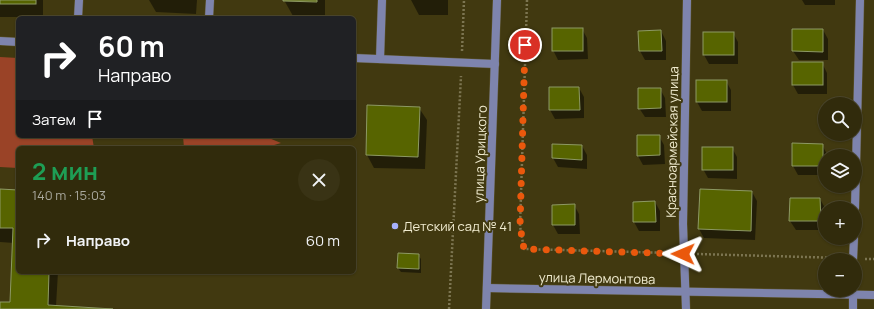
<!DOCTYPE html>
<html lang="ru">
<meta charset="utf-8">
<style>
:root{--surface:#312b0c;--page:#393315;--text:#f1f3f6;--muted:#a8a79d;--line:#4c472d}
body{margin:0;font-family:Manrope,sans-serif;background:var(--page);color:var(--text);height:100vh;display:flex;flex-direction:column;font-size:15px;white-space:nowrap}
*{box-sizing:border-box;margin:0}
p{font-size:13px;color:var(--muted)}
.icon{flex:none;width:22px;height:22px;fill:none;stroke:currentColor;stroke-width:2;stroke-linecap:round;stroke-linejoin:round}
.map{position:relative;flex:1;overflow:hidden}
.details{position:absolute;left:16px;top:146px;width:340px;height:128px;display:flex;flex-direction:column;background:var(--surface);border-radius:6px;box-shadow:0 1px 3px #0004,0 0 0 1px var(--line)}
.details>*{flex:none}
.top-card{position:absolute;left:16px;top:16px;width:340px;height:122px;border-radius:6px;box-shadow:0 1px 3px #0004,0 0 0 1px var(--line);background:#202124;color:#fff;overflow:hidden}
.controls{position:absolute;left:818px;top:97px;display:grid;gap:8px}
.controls a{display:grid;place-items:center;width:44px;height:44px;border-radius:50%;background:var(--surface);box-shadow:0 1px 3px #0004,0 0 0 1px var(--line);font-size:20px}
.pin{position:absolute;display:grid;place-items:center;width:34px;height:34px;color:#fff;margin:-17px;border:2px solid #fff;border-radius:50%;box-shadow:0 1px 4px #0007}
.me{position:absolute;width:44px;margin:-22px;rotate:271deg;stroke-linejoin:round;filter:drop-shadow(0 0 3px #0008)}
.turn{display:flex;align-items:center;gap:14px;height:84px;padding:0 16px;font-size:18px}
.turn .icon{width:52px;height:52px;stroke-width:2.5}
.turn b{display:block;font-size:28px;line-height:34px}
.then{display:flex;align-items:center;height:38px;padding:0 16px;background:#0003;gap:8px;font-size:15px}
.round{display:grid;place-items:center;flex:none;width:42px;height:42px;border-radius:21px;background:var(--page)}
.headline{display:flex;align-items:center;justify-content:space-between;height:68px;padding:0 16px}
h1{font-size:24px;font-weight:700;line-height:30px;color:#1e9e55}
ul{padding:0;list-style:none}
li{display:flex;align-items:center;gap:12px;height:52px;padding:0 16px}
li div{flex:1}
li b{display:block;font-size:15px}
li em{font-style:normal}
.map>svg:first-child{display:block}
.green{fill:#9a4327}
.shadow{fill:#0007}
.building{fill:#576400;stroke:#8d9964}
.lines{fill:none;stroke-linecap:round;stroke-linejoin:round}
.service-casing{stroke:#5d552f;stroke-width:9}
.minor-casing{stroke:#5d552f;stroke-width:9}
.tertiary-casing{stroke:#5d552f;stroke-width:9}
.path{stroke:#7c7551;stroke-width:2.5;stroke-dasharray:2 2;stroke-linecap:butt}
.service{stroke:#7e84ad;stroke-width:8}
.minor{stroke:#7e84ad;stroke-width:8}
.tertiary{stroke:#7e84ad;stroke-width:8}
.route{stroke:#ea580c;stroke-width:7;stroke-dasharray:0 12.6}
.poi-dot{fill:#a7b1fc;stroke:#413910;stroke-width:1.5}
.labels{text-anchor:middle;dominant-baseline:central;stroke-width:4;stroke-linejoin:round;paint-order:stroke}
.street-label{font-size:13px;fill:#f0ebcf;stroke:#413910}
.poi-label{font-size:13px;fill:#f0ebcf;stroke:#413910;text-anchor:start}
</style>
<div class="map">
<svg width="874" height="309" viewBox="0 0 874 309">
<rect width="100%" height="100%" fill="#413910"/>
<g class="green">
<polygon points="0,57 18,58 18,136 92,136 94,148 18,148 18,168 0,167"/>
<polygon points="183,136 222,136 228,138 264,136 281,143 264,148 184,148"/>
</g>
<g class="shadow">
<rect x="0" y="0" width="43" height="17"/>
<polygon points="149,0 197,0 196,14 156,12"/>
<polygon points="284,0 325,0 325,16 293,16"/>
<polygon points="411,0 448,0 448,15 419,15"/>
<polygon points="802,0 835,0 835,5 805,5"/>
<polygon points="582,29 587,38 588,59 558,60 553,50"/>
<polygon points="793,30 823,30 828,39 828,60 799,60 793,51"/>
<polygon points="661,31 666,41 666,60 645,60 640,51"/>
<polygon points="733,33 738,42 738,64 709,64 704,55"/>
<polygon points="793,63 822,63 827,73 827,94 798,94 793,85"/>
<polygon points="697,81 726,81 731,90 731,111 702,111 697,102"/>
<polygon points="579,88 584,97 584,118 555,119 550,110"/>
<polygon points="660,89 665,98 666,117 645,117 639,108"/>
<polygon points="368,106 419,108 427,120 425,169 374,168 367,155"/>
<polygon points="659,136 664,145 665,164 643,165 638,156"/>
<polygon points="553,145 582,146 587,155 587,169 558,167 553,158"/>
<polygon points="822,145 827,154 827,156 825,156 825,175 798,175 793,166"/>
<polygon points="732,148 737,157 737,179 708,178 703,169"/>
<polygon points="0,190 18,191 18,272 58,272 56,306 113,309 0,309 0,303 11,303 14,243 0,242"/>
<polygon points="701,190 752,192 757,201 755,240 704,238 699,229"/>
<polygon points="820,199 825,208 825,230 796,230 790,221"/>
<polygon points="655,202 660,211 660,231 639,231 634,222 634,203"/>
<polygon points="574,205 579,214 580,234 558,234 553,225"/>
<polygon points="418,255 421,259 421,273 401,272 398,268"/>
<polygon points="242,272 261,272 261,275 243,274"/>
</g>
<g class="building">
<rect x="0" y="0" width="36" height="4"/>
<polygon points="283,0 317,0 317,2 283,1"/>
<rect x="552" y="28" width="31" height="23"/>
<polygon points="792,29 823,29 823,52 792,51"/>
<polygon points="661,30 662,51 639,51 638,31"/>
<rect x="703" y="32" width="31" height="23"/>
<rect x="792" y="62" width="31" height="23"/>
<rect x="696" y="80" width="31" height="22"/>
<polygon points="549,87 579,87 580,110 549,110"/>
<polygon points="638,88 661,88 661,108 638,109"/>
<polygon points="367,105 420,107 418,157 366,155"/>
<polygon points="637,135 660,135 660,155 637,156"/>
<polygon points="792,143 823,144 823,166 792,166"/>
<polygon points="552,144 582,145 582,160 552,158"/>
<rect x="702" y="147" width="31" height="23"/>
<polygon points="0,189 18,190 18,272 49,272 48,305 113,309 0,309 0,302 10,302 13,228 0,228"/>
<polygon points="700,189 752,191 751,231 698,229"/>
<polygon points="790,198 820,198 821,221 789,221"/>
<polygon points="655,201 656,222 633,222 633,202"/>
<polygon points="575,204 575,225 552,225 552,205"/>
<polygon points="398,253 419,254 419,269 397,268"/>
</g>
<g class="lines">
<defs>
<g id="service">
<polyline points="78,18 79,0"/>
<polyline points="209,18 210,0"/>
<polyline points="0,41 18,42"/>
<polyline points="354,58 495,64"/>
<polyline points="380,59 382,0"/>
</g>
<g id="minor">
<polyline points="855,208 860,0"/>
<polyline points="853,260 854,238"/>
<polyline points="487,288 874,295"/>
<polyline points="686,309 683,224 687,0"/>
<polyline points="853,309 853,290"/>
</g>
<polyline id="tertiary" points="486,309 497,0"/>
</defs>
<use href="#service" class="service-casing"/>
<use href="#minor" class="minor-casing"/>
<use href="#tertiary" class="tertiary-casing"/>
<g class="path">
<polyline points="527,0 520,226 524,249 672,253"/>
<polyline points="462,51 464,0"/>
<polyline points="697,254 842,258"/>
<polyline points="865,259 874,259"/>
<polyline points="449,309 461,76"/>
</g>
<use href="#service" class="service"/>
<use href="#minor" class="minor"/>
<use href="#tertiary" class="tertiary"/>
</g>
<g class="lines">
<polyline class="route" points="525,45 520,226 524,249 683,254"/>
</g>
<circle class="poi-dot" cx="395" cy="226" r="4"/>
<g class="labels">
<g class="street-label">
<text transform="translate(672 142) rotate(-89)">Красноармейская улица</text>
<text transform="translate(480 154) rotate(-88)">улица Урицкого</text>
<text transform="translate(597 278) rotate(1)">улица Лермонтова</text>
</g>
<g class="poi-label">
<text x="403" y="226">Детский сад № 41</text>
</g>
</g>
</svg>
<div class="controls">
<a><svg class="icon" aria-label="search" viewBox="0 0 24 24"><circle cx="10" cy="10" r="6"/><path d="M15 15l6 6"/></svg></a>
<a><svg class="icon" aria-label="layers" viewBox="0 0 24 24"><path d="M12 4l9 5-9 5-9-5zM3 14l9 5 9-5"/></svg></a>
<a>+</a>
<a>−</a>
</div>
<div class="pin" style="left:525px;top:45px;background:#d93025"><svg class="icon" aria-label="arrive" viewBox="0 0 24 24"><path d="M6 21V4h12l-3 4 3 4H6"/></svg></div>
<svg class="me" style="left:683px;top:254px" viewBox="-20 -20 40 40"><path d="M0-17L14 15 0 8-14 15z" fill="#ea580c" stroke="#fff" stroke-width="4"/></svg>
<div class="top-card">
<div class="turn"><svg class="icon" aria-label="right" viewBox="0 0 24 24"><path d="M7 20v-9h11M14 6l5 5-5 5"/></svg><div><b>60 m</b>Направо</div></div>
<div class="then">Затем<svg class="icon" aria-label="arrive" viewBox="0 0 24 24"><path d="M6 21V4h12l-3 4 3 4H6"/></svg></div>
</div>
<section class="details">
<div class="headline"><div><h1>2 мин</h1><p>140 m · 15:03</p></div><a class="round"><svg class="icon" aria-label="close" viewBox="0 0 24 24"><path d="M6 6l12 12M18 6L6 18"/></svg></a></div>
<ul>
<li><svg class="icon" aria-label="right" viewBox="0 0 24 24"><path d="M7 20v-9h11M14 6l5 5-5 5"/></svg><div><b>Направо</b></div><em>60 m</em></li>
</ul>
</section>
</div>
